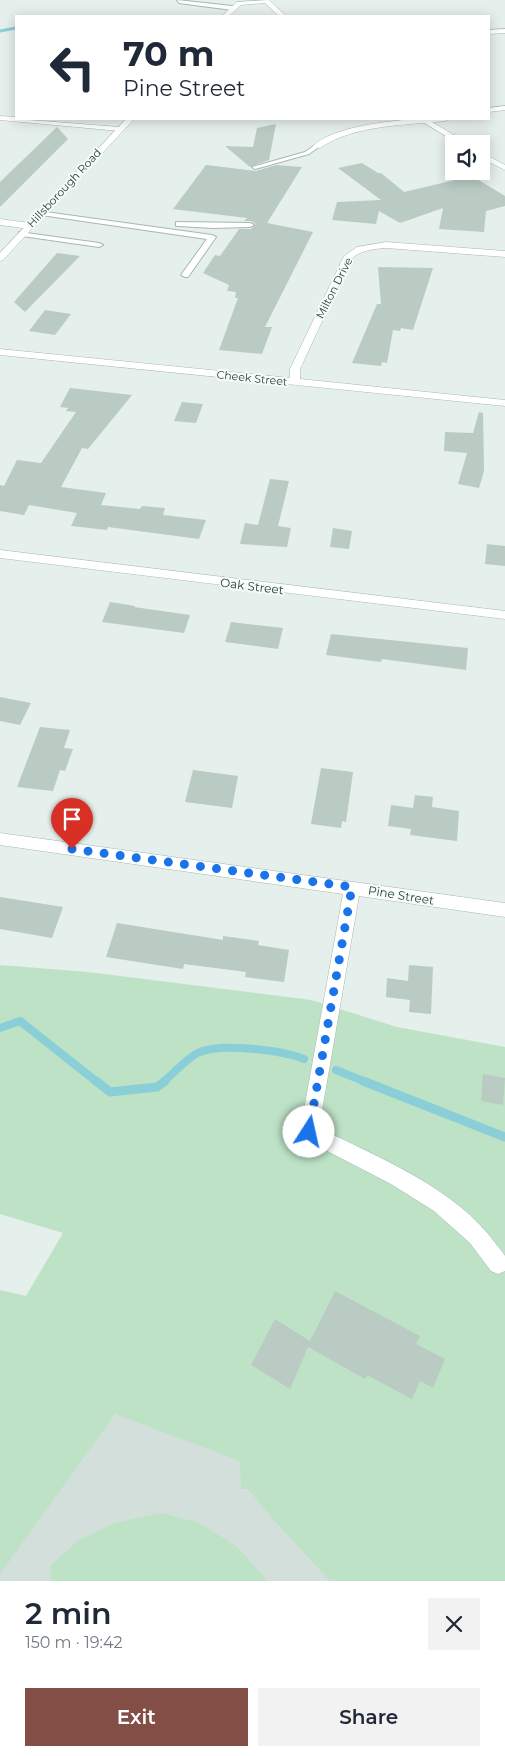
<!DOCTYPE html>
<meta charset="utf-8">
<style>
:root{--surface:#fff;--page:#f2f2f3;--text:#1f2937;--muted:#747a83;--accent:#824e45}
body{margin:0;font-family:Montserrat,sans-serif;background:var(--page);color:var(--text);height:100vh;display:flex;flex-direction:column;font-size:19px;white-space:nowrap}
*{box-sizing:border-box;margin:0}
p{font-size:16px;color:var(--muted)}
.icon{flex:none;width:28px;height:28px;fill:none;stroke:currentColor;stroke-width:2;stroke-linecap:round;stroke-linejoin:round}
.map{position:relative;height:1581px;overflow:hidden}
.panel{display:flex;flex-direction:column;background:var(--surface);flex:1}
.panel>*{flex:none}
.top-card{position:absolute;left:15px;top:15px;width:475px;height:105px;border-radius:0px;box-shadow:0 2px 12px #0003;background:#fff;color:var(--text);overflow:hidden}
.tools{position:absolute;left:445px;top:135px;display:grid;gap:10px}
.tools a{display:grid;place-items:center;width:45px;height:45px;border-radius:0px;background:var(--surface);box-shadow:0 2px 12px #0003;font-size:25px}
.pin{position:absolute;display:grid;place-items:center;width:42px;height:42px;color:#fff;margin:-51px -21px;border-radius:50% 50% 50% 0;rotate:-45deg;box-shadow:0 0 5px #0007}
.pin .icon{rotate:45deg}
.me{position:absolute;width:55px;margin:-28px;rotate:10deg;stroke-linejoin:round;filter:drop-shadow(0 0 4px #0008)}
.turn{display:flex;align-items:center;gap:18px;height:105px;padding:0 25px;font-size:22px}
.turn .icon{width:65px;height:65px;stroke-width:2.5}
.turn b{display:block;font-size:35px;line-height:42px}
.round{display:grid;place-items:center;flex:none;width:52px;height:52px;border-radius:0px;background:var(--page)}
.overview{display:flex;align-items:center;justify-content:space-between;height:85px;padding:0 25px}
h1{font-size:30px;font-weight:600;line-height:38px}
.button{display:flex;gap:10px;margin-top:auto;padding:10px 25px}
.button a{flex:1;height:58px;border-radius:0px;background:var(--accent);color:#fff;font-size:20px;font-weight:600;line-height:58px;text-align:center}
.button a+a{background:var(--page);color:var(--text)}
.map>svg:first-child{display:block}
.built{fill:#d3dfda}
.green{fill:#bde2c6}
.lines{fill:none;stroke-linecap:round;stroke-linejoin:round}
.stream-far2{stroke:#8aced7;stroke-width:3}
.stream-far1{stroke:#8aced7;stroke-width:8}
.stream{stroke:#8aced7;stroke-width:9}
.building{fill:#bacbc3}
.lane-casing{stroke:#a7b8b2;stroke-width:2}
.street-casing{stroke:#a7b8b2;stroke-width:1}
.secondary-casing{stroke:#a3bcb2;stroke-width:1}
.lane{fill:#fff;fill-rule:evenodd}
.street{fill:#fff;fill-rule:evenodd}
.secondary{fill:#fff;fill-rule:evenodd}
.route{stroke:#1a73e8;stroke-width:9;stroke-dasharray:0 16.2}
.labels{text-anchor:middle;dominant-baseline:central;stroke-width:4;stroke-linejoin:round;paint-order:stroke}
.far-street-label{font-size:11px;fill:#22433a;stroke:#f7fbf9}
.street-label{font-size:12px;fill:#22433a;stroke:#f7fbf9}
</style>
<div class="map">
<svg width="505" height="1581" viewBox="0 0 505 1581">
<rect width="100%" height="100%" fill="#e5efeb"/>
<polygon class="built" points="40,1372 505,1547 505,1581 0,1581 0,1404"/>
<g class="green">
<polygon points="0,965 88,972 311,1000 397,1027 505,1047 505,1581 330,1581 272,1518 248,1489 241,1489 240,1461 115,1414 0,1574 0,1290 26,1296 63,1233 0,1214"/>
<polygon points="162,1513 200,1523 237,1547 268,1581 51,1581 51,1565 79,1540 114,1523"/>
</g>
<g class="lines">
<polyline class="stream-far2" points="0,31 16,28"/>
<g class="stream-far1">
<polyline points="0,1028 20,1021 97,1082"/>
<polyline points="336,1070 366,1082"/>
<path d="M163 1082C173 1074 189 1056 200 1052 222 1043 282 1050 304 1059"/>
</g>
<g class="stream">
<polyline points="96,1081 110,1092 157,1087 165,1081"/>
<polyline points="363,1081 505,1137"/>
</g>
</g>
<g class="building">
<polygon points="276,124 269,160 250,167 225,146 253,147 257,128"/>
<polygon points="57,127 68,139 0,207 0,182"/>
<polygon points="362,163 378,173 381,173 404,192 472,176 505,196 505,206 486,211 484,232 439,229 443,208 400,223 379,211 376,224 332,220 337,202 381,200 338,168"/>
<polygon points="206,165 256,171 276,165 302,167 267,223 313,232 265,327 272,327 262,354 219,350 238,298 235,298 236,292 227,291 229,285 203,273 215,255 220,256 239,229 251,229 256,224 251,221 244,221 247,218 173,209"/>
<polygon points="57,253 80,256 25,312 14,302"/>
<polygon points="378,267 433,268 413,330 401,328 400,331 393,330 387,363 382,362 381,366 352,363 377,304 381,304"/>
<polygon points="45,310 71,314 55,335 29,331"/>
<polygon points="70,388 132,395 88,449 82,448 61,487 106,493 101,505 140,509 142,506 165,508 163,515 206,520 199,539 108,527 107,530 71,526 77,513 29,505 24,515 0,511 0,485 4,486 17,460 41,463 76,412 66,411 68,408 60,407"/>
<polygon points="182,402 203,404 196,423 174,421"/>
<polygon points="479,412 483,413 484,471 479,488 458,484 467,453 444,451 445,432 473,433"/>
<polygon points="270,479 289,481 278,526 291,528 287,547 240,544 245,523 258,525"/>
<polygon points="333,528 352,531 349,549 330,547"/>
<polygon points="487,544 505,546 505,566 485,564"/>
<polygon points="110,602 135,606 134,607 190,615 184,633 102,622"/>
<polygon points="231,622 283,628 278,649 225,642"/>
<polygon points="331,634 468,648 466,670 382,659 381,662 326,655"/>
<polygon points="0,697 31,703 20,725 0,721"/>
<polygon points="40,727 70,730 64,748 73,749 65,771 60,770 53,791 17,787"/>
<polygon points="321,768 353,772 346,822 342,821 341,828 311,824"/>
<polygon points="193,770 238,776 232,808 185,802"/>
<polygon points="415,795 433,797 432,807 459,811 457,841 410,835 411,829 388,826 391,805 413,808"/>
<polygon points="0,897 63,907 52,938 0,929"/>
<polygon points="117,923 223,940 223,936 259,941 258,945 289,950 284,982 245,977 246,972 184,964 183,969 106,957"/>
<polygon points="409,965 433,967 431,1014 409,1012 410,1000 386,997 387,978 408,981"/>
<polygon points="483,1074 505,1078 503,1105 481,1101"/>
<polygon points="335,1291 420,1336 416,1344 445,1359 433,1388 420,1381 412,1399 367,1375 365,1379 308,1347 290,1389 251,1365 275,1319 310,1341"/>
</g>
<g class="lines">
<defs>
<g id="lane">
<polygon points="177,0 232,6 235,8 232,10 179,3"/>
<polygon points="315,145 320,146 309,154 255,169 252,167 305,152"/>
<polygon points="38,211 212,235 216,237 188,277 185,277 181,275 207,239 41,215 38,215"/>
<polygon points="176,222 250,223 254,225 250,227 213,228 179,226 176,226"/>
<polygon points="19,232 99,243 103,245 99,247 22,236 19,236"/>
</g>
<g id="street">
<polygon points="505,29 505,33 489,34 489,30"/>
<polygon points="505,106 505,110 489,112 489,108"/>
<polygon points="0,116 16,117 16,119 120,127 124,129 120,131 0,120"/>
<path d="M412 119H449L445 121C406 125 353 125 320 148L313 146C332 127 385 122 412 119Z"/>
<polygon points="0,219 30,223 34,226 30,229 0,225"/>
<path d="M386 242 505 251V257L386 248C373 249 361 250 351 259L300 369V379L505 400V406L0 355V349L290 378V369L344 256 357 247Z"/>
<polygon points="0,550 505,611 505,619 0,558"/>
<path d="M0 833 505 903V917L359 896 319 1128C378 1157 457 1189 496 1244 498 1247 503 1252 505 1256 505 1260 505 1267 505 1271L498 1274 491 1271 470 1243 434 1211 391 1184 302 1138 300 1132 343 894 0 845Z"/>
</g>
<g id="secondary">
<polygon points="269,0 286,16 279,16 265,3 241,5 229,16 222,16 237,2"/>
<polygon points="126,119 134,119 3,260 0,261 0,253"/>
<polygon points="418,119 427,119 469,144 459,144"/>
<polygon points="481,152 505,165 505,170 481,158"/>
</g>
</defs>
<use href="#lane" class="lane-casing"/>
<use href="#street" class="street-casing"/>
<use href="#secondary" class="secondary-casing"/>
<use href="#lane" class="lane"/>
<use href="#street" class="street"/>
<use href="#secondary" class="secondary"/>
</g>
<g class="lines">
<polyline class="route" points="72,849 352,887 309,1132"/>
</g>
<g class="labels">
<g class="far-street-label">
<text transform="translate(64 188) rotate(-47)">Hillsborough Road</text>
<text transform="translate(334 288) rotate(-63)">Milton Drive</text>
<text transform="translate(252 378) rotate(6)">Cheek Street</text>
</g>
<g class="street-label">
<text transform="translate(252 586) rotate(7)">Oak Street</text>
<text transform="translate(401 895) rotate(9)">Pine Street</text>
</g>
</g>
</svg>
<div class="tools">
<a><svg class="icon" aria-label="sound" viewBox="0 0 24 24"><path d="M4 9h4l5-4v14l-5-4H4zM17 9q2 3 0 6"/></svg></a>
</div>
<div class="pin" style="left:72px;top:849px;background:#d93025"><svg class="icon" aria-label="arrive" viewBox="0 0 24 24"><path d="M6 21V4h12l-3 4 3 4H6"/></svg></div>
<svg class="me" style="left:309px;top:1132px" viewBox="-20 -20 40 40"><circle r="19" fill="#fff"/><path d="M0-13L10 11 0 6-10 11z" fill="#1a73e8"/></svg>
<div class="top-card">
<div class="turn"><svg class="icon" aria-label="left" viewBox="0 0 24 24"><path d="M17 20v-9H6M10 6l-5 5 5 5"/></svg><div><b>70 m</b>Pine Street</div></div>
</div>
</div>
<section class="panel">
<div class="overview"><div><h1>2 min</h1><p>150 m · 19:42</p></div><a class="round"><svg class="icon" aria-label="close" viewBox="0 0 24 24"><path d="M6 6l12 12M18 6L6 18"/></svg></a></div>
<div class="button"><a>Exit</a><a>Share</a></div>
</section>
